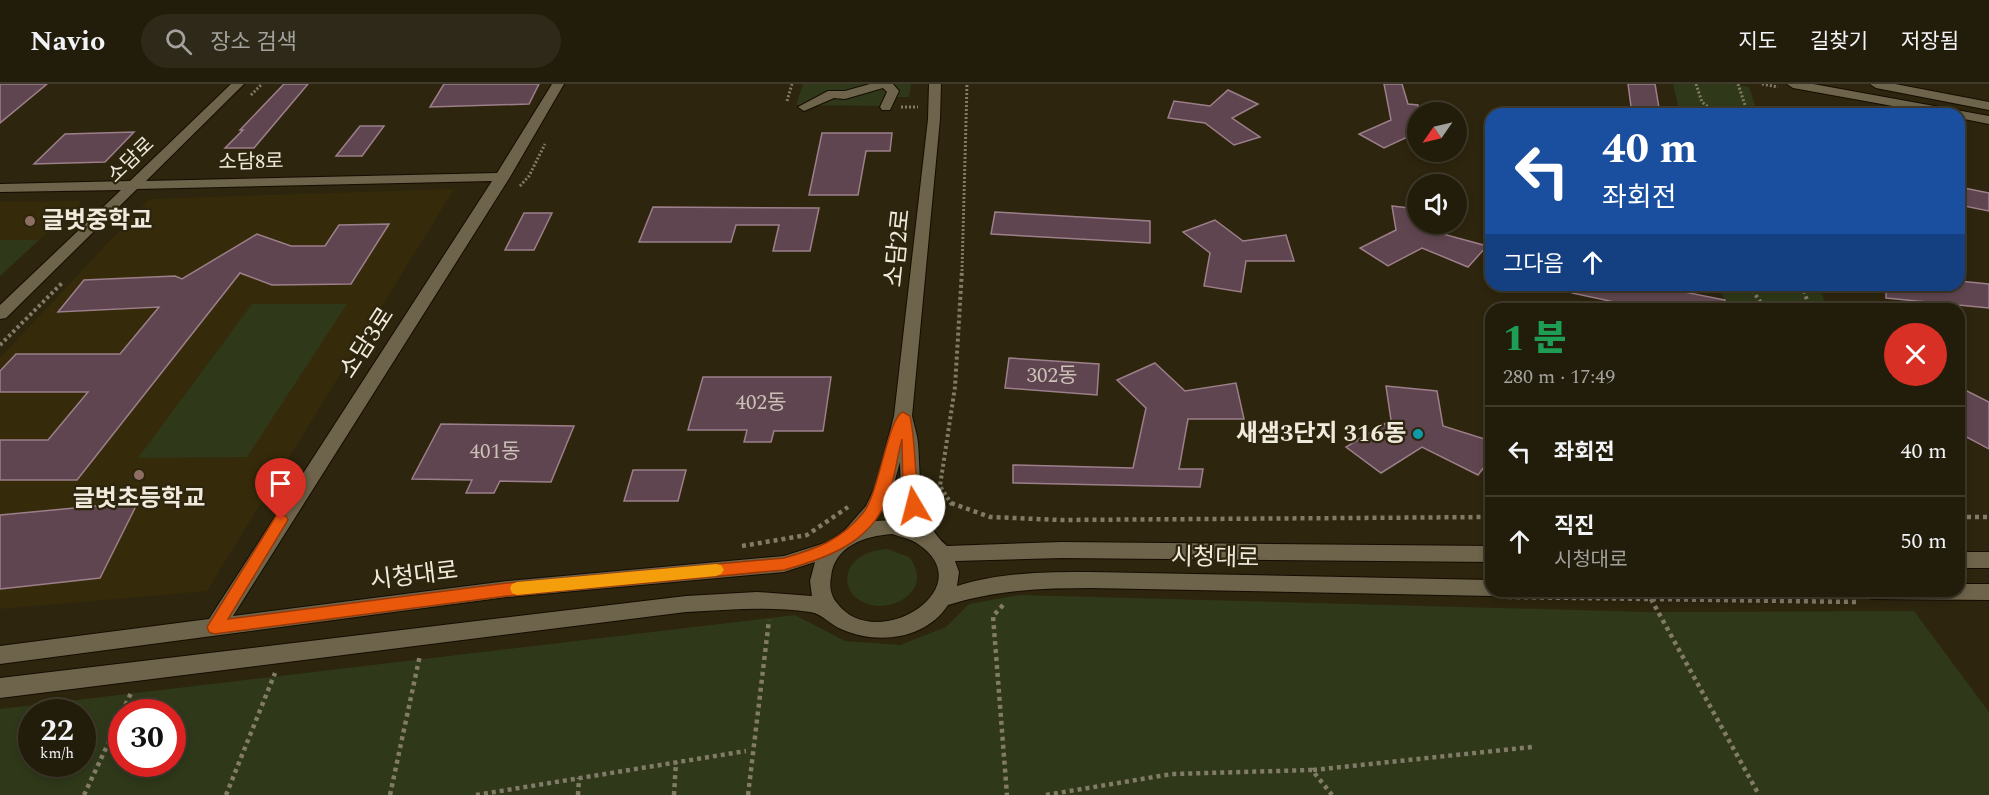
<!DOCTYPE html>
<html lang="ko">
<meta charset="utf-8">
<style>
:root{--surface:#221c0a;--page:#2e2918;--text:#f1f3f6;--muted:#a2a19c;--line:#3f3a2b}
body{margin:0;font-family:Spectral,"Noto Sans KR",serif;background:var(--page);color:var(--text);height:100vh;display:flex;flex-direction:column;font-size:22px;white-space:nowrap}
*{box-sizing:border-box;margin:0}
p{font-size:20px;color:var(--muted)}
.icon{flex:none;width:33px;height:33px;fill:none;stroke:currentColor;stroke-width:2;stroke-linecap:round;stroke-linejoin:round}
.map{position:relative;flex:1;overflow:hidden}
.sheet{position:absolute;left:1485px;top:219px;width:480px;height:294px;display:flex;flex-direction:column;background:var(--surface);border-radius:18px;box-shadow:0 3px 9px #0003,0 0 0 2px var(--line)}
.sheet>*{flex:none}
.guide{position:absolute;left:1485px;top:24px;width:480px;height:183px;border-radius:18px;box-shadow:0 3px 9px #0003,0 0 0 2px var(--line);background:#1a4fa0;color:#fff;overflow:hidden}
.needle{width:39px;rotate:236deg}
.tools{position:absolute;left:1407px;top:18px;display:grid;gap:12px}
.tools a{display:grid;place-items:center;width:60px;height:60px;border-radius:50%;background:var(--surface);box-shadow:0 3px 9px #0003,0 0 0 2px var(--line);font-size:30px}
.speed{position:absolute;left:18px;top:615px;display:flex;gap:12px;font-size:30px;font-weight:700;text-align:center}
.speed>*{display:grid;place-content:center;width:78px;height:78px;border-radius:50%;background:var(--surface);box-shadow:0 3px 9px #0003,0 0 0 2px var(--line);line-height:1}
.speed small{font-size:15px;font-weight:400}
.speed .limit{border:9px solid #d22;background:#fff;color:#111}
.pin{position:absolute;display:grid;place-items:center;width:51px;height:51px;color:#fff;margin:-62px -26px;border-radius:50% 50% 50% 0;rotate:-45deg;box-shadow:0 0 6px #0007}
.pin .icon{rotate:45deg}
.me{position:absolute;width:66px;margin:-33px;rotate:352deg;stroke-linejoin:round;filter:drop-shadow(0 0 4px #0008)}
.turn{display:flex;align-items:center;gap:21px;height:126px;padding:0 18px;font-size:27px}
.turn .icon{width:78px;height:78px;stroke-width:2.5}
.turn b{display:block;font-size:42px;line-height:51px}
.then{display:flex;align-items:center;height:57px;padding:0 18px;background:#0003;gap:12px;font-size:22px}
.round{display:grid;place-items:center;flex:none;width:63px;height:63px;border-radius:32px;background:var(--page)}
.overview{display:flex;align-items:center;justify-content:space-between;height:102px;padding:0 18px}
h1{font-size:36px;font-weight:800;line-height:45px;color:#1e9e55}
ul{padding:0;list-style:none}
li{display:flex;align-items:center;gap:18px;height:90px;padding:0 18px;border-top:2px solid var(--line)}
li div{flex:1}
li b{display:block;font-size:22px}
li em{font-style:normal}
header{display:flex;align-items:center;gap:36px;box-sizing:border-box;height:84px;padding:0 30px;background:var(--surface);border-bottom:2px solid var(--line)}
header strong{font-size:28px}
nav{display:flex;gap:33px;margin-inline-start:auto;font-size:21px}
.search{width:420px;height:54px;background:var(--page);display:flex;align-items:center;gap:15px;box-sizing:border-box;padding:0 21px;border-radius:33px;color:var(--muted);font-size:22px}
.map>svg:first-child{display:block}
.built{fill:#352b0b}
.green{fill:#2f3819;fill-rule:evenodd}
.building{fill:#5f454f;stroke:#9c7f8a;stroke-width:1.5}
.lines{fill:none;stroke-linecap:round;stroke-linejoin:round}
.minor-casing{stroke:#150d00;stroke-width:2}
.path-far2{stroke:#827b67;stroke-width:3;stroke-dasharray:2 2;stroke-linecap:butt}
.path-far1{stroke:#827b67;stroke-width:4;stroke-dasharray:3 3;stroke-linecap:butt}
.path{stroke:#827b67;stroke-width:4.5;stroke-dasharray:4 4;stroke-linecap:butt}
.minor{fill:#6e644b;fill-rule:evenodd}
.route{fill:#ea580c;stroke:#983908;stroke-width:1.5}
.slow{fill:#f59e0b}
.education-dot{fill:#8d6e63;stroke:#2d250d;stroke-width:2}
.culture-dot{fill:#0f9aa8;stroke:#2d250d;stroke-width:2}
.labels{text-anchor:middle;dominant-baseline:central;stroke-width:4.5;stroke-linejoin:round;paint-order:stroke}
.far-street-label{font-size:20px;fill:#f0eadc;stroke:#2d250d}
.number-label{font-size:21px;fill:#ccc1b9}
.poi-label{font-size:24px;font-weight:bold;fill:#f0eadc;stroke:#2d250d;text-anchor:start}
.street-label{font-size:24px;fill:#f0eadc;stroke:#2d250d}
</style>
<header>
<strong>Navio</strong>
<div class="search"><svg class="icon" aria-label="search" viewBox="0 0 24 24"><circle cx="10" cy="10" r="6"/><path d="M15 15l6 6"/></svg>장소 검색</div>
<nav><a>지도</a><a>길찾기</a><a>저장됨</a></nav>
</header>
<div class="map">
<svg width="1989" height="711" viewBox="0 0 1989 711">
<rect width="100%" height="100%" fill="#2d250d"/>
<g class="built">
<polygon points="454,105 207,507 0,525 0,274 149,115"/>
<polygon points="83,117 39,156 0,192 0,118"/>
</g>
<g class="green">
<polygon points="803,0 911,0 909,13 883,13 881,22 796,21"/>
<polygon points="1673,0 1733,0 1749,3 1758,30 1680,30"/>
<polygon points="0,156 39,156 0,192"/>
<polygon points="1720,201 1819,201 1827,225 1726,225"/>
<polygon points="252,220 347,220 247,373 138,374"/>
<path d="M888 465 909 473C940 512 873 540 851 508 846 500 846 490 851 482 860 469 874 466 888 465Z"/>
<path d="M1020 511 1650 528 1914 527 1989 628V711H0V625L795 531 845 557 900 561 946 543 969 520ZM82 628V680H32V628ZM172 628V680H122V628Z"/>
</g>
<g class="building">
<polygon points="0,0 47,0 0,39"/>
<polygon points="284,0 308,0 254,64 225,64 243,46 240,46"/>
<polygon points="444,0 539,0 529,20 430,23"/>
<polygon points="1384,0 1402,0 1408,20 1418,21 1418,48 1384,64 1359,50 1391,36"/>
<polygon points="1628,0 1655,0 1660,30 1632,30"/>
<polygon points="1228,6 1258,20 1232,34 1260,53 1234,61 1205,39 1168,34 1174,17 1210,22"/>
<polygon points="360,42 384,42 362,72 336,72"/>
<polygon points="134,48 105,78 34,80 65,50"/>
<polygon points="822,49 892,49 890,67 866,67 858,111 809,111"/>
<polygon points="1959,103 1989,109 1989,127 1959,121"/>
<polygon points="1392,122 1418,125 1418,140 1437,140 1439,149 1487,162 1468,183 1422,164 1388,182 1360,164 1396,146"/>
<polygon points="653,123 819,124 810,167 773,167 779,141 736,141 731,158 639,158"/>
<polygon points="995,128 1150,137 1150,159 991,150"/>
<polygon points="524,129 552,129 534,166 505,166"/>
<polygon points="1215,136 1243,157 1286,151 1294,177 1246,177 1241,208 1204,202 1210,169 1183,148"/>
<polygon points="389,140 351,200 272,201 240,189 77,396 0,396 0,356 48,356 88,308 0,308 0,287 16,270 120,270 159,223 58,228 84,196 175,192 182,195 257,150 291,162 325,162 339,141"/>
<polygon points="1959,197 1989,200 1989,224 1886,214 1886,201 1959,201"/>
<polygon points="1573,201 1649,201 1725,216 1724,225 1647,225 1572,209"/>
<polygon points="1009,274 1099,280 1097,311 1005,304"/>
<polygon points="1155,279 1185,307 1236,299 1244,335 1188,335 1179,385 1203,385 1200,403 1013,399 1013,381 1133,384 1146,324 1117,296"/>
<polygon points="703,293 831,293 823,347 774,347 771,358 744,358 747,346 688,346"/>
<polygon points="1386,302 1437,307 1443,342 1491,357 1491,374 1478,391 1422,363 1381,389 1346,363 1391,336"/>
<polygon points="1959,303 1989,318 1989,365 1959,349"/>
<polygon points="441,340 574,342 551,398 500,397 494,409 466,409 472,396 412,395"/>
<polygon points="633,386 686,386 678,417 624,417"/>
<polygon points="138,418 100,494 0,505 0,431"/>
</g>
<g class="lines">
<defs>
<g id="minor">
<path d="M231 0H244L146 97 497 89 552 0H564L510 93 233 532 507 497 784 472 828 458 844 447 866 422 876 401 894 332 928 35 929 0H941L940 35 912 332C914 341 917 350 918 359 921 396 916 436 947 462L1062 458 1491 462V478L1062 474 955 477 959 488 957 502C1000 488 1046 488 1091 488L1491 496V507H1500L1491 512 1091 504C1042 504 995 506 948 521 925 556 877 561 841 545 829 540 823 530 810 528 769 522 727 526 686 528L0 614V594L686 512 757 508 812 512 810 497 815 478 784 488 507 513 0 580V562L209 535 492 97 137 105 6 234 0 235V221L121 106 0 108V100L130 97ZM900 378 901 408 912 442 893 436 875 437 891 410ZM892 450C901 453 911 455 918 460 984 504 875 571 837 519 831 512 829 502 831 493 834 462 865 452 892 450Z"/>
<polygon points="870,0 893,0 899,7 890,26 882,26 880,23 887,8 883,4 845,15 834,14 804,27 798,23 828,7 845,7"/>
<polygon points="1787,0 1813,0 1989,32 1989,40 1959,34 1959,30 1937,30 1793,4"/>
<polygon points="1870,0 1895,0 1989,18 1989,26 1876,4"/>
<rect x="1959" y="468" width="30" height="16"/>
<polygon points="1959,500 1989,500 1989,516 1873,515 1866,513 1863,507 1959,507"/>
</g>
</defs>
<use href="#minor" class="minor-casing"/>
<g class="path-far2">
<polyline points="1696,0 1702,18 1717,30"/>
<polyline points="1738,0 1748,30"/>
<polyline points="1762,0 1778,3"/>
<polyline points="251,11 262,0"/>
<polyline points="787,17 792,0"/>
<polyline points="901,23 918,23"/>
<polyline points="520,102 529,92 545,60"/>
<polyline points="962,187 967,0"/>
</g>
<g class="path-far1">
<polyline points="1749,201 1765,225"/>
<polyline points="1802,201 1810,225"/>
<polyline points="0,261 63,198"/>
<polyline points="952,421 940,402 955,303 962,186"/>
</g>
<g class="path">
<polyline points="951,419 990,433 1061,436 1491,433"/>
<polyline points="1959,433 1989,433"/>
<polyline points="742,462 807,451 848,423"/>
<polyline points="1508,513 1857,518"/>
<polyline points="1651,515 1759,711"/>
<polyline points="1003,521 993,532 1007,711"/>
<polyline points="122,628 132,607"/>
<polyline points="1313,686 1532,663"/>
<polyline points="84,711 122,630"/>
<polyline points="226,711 275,589"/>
<polyline points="390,711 420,571"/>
<polyline points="476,711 746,667"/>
<polyline points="578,711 579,694"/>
<polyline points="674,711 676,678"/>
<polyline points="748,711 769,536"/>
<polyline points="1046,711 1172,690 1312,686 1332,711"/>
</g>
<use href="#minor" class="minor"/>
</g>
<path class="route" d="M903 328 910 332C917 363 913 393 921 422L919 426H909L903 408 902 355C897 373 895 393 889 410 873 458 828 474 784 486L507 512 214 550 209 548 207 543 276 432H286L288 436 228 535 507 499 784 474C816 465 841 456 863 429 879 410 888 332 903 328Z"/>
<polygon class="slow" points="716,480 721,481 724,486 721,490 716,492 517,511 512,509 510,504 512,500 517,498"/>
<g class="education-dot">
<circle cx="30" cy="137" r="6"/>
<circle cx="139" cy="391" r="6"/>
</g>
<circle class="culture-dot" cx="1418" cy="350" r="6"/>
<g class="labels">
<g class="far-street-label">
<text transform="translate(131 76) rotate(-44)">소담로</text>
<text transform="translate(251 78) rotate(-1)">소담8로</text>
</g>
<g class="number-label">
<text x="1052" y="292">302동</text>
<text x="761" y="319">402동</text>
<text x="495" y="368">401동</text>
</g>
<g class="poi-label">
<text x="42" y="137">글벗중학교</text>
<text x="1406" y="350" text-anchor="end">새샘3단지 316동</text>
<text x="139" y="415" text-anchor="middle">글벗초등학교</text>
</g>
<g class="street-label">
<text transform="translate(898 164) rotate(-84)">소담2로</text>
<text transform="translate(367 259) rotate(-57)">소담3로</text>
<text transform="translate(1215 474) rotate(1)">시청대로</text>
<text transform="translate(414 492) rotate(-7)">시청대로</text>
</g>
</g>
</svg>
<div class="tools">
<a><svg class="needle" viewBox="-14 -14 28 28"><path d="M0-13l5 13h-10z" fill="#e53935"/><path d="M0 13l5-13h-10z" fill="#a2a19c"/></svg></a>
<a><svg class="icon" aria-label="sound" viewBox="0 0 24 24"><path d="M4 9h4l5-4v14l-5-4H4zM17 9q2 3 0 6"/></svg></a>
</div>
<div class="speed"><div>22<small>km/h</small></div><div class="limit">30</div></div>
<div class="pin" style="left:281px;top:436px;background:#d93025"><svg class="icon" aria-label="arrive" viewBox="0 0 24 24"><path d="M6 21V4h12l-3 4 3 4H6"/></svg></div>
<svg class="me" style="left:914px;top:422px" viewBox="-20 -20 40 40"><circle r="19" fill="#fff"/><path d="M0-13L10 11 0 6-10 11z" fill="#ea580c"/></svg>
<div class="guide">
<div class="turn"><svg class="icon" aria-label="left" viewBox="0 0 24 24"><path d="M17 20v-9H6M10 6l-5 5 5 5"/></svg><div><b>40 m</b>좌회전</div></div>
<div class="then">그다음<svg class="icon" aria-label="ahead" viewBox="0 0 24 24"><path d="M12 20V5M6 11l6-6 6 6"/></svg></div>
</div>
<section class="sheet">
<div class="overview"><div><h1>1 분</h1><p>280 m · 17:49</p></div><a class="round" style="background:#d93025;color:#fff"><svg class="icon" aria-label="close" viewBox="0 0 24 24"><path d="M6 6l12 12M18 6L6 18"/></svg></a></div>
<ul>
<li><svg class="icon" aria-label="left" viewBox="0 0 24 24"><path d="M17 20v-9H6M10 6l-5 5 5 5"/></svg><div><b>좌회전</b></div><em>40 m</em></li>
<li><svg class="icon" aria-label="ahead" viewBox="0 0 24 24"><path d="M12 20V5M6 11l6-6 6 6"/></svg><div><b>직진</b><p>시청대로</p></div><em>50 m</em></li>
</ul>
</section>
</div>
